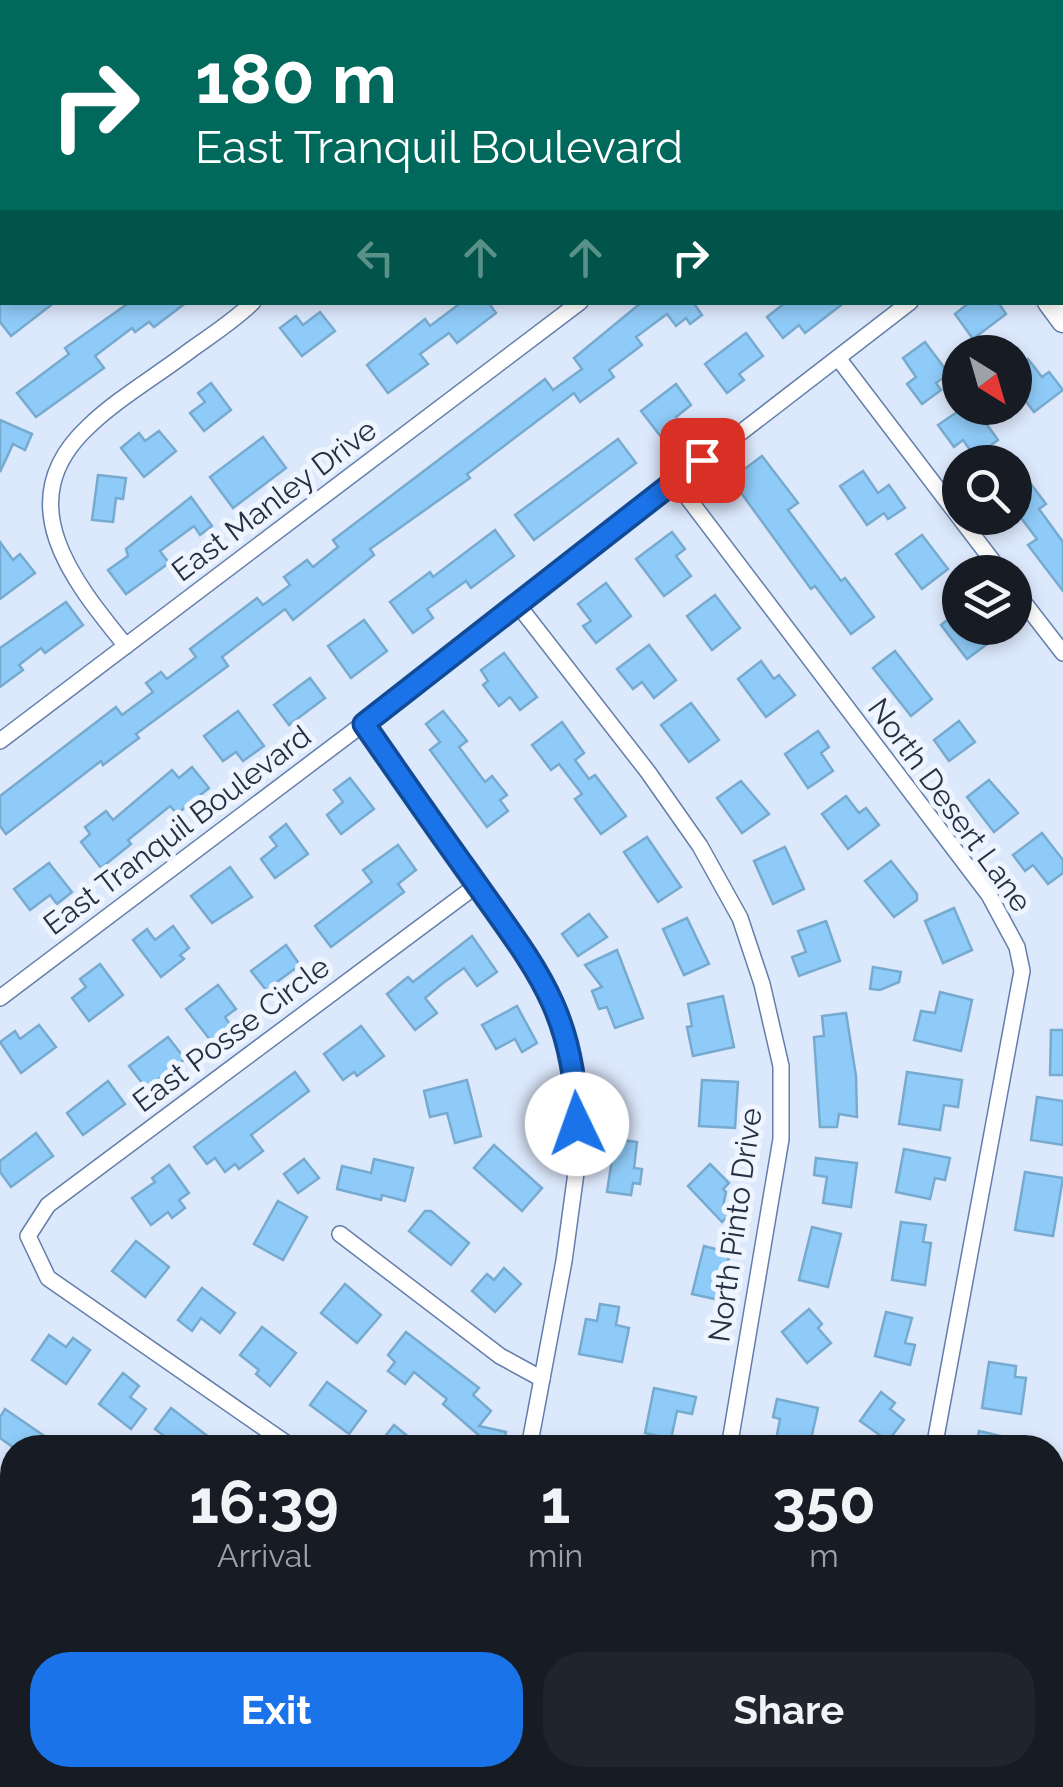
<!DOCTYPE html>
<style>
:root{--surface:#171b24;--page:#20242c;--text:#f1f3f6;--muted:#9ea1a6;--accent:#1a73e8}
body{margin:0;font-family:Raleway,sans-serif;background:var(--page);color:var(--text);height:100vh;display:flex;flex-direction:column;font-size:38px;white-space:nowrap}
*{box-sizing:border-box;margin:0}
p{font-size:32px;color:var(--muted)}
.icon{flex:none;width:55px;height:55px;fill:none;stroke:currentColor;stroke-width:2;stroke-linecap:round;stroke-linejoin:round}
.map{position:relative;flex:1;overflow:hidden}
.panel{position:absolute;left:0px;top:1435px;width:1065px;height:352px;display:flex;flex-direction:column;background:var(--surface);border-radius:40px 40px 0 0;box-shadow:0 5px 15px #0003}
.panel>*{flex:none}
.top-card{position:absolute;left:0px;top:0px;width:1065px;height:305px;box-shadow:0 5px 15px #0003;background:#00695c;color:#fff;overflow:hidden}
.needle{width:65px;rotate:143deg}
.buttons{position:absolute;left:942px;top:335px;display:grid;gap:20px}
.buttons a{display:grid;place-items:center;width:90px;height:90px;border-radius:50%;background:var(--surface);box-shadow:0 5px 15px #0003;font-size:50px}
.pin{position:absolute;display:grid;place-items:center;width:85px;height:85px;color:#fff;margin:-42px;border-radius:20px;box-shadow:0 5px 15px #0006}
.me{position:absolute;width:110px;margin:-55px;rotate:357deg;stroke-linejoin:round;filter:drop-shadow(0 0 8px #0008)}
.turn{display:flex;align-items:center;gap:35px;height:210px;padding:0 30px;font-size:45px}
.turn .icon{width:130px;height:130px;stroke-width:2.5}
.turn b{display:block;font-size:70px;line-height:85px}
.lanes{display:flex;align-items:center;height:95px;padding:0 30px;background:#0003;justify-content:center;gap:50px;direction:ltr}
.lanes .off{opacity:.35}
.eta{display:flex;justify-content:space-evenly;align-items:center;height:170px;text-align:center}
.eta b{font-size:60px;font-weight:700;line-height:70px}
.button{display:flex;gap:20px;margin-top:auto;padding:20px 30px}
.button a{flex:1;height:115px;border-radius:40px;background:var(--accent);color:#fff;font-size:40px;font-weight:700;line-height:115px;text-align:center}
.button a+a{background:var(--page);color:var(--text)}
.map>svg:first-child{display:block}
.building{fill:#8fcbf8;stroke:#77aacf;stroke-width:2.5}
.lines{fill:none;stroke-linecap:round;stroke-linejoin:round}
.minor-casing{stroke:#647eac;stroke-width:18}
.secondary-casing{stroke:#647eac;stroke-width:25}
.path{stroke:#9ca7bb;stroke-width:2.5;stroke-dasharray:8 5;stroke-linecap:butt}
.minor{stroke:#fff;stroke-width:15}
.secondary{stroke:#fff;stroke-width:22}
.route-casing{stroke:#114b97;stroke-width:25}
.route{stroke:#1a73e8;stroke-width:18}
.labels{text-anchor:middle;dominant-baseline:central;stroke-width:10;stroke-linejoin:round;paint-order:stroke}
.street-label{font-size:30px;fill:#253043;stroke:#eff5ff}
</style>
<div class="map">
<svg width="1063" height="1787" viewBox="0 0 1063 1787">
<rect width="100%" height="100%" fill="#dce8fc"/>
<g class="building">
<polygon points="0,302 55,302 11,336 0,322"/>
<polygon points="130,302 187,302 154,327 149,322 135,332 132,328 95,356 104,368 36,417 17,393 69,354 65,348"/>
<polygon points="462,302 488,302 496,313 457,343 449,333 420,354 428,364 388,393 367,365 425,319 430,326"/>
<polygon points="642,302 693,302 702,315 690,324 686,318 676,326 667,314 636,337 642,345 609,370 614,377 580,402 574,393 467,474 470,478 370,549 374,555 293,620 285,609 222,657 228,666 136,734 139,738 103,765 101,761 6,834 0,826 0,796 116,707 122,715 153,692 146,683 161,672 167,679 196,657 190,649 257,598 263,605 290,585 284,577 307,560 313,567 338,547 333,540 545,379 553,390 582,369 574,358"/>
<polygon points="786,302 845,302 805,333 799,325 783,338 767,317"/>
<polygon points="970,302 998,302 1006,314 973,339 955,314"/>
<polygon points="320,312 335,331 302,356 280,328 296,316 303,325"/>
<polygon points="746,333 763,356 739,374 744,380 727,393 705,364"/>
<polygon points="925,342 949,374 936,383 941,390 922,404 907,384 916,377 903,358"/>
<polygon points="1028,359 1042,377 1049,372 1063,390 1034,412 1015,387 1015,370"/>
<polygon points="211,383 231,410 204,431 190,413 205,402 198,393"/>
<polygon points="676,384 691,405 676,417 684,427 665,442 641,411"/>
<polygon points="963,408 975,408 998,440 975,457 963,440 954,447 938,425"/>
<polygon points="0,420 32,434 25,450 13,444 0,472"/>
<polygon points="159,431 176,451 144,477 121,448 139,433 145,441"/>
<polygon points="263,437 286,468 233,508 210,477"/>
<polygon points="618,439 636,463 534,540 515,515"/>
<polygon points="762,456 798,503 788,510 841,581 845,578 874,617 851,634 815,586 811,589 731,479"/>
<polygon points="1015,463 1046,504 1039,509 1063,542 1063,591 1028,545 1037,539 1015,510"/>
<polygon points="863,471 878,493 889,485 905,508 888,519 884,513 867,525 840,486"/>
<polygon points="98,475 126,478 123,499 116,498 113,522 92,520"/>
<polygon points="191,497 212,526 200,535 194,526 160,551 169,563 126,594 108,570 128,556 126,549"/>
<polygon points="495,530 514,556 471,588 466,581 427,609 433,618 413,633 390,602 430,572 433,577"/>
<polygon points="672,532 685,549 676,556 691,576 664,596 636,559"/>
<polygon points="922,535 948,569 922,589 896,554"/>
<polygon points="0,542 13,560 20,554 35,573 0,599"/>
<polygon points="606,583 631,616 596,643 583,626 591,621 578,604"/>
<polygon points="715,595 740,628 712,650 687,616"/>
<polygon points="66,602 83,625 45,653 41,648 19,665 23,670 0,687 0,648"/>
<polygon points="960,610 960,628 986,628 994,639 967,659 941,625"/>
<polygon points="364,620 387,651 351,678 328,646"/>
<polygon points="649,645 676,680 654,698 642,682 633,689 617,669"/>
<polygon points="895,651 932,699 911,716 873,668"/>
<polygon points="504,653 537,697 520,710 510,697 499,706 483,685 488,681 481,670"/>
<polygon points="761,661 774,679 779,675 795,695 766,717 738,679"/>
<polygon points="310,678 325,698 289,725 274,705"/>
<polygon points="691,703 719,740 689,762 661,725"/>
<polygon points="238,711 264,746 243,761 236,752 223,761 204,736"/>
<polygon points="443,711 467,741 459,747 485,782 492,776 507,795 500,800 508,811 487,827 430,750 440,742 426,724"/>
<polygon points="959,721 975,742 949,761 934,740"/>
<polygon points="562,722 584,753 575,760 589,779 595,775 626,816 601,834 575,799 582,794 559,764 551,770 532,745"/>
<polygon points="818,731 829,747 821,753 833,771 808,788 785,754"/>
<polygon points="192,767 209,788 177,814 170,806 128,840 131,844 101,868 81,842 90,834 85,827 106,811 113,820 172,770 179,778"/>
<polygon points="350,778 374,809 341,834 327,815 343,802 334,790"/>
<polygon points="989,780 1018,813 994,832 967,797"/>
<polygon points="741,781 769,814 742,833 717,798"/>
<polygon points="846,796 859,813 866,808 879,825 848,849 822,814"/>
<polygon points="286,824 308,854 275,878 261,859 277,846 270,837"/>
<polygon points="1042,833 1063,860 1063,873 1048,884 1033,865 1025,871 1013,855"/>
<polygon points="647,837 681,887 658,902 624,852"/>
<polygon points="398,845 416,870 398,884 404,892 331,947 315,926 372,882 363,870"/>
<polygon points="785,847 804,889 773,904 754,861"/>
<polygon points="891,861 917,894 917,900 894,917 865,881"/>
<polygon points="49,863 72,892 57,904 50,895 30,910 14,889"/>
<polygon points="230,867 252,897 212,923 191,896"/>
<polygon points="954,908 972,950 943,963 925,921"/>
<polygon points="589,914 607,937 578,956 562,934"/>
<polygon points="687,918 709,964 684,975 663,929"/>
<polygon points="826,921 840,961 799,976 792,957 806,952 798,931"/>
<polygon points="173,926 189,948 180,955 184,959 161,977 133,940 147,929 155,940"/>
<polygon points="472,936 497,972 477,986 464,968 443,983 425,998 437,1013 415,1030 387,994 408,977 413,982"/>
<polygon points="286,945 300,965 266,990 251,971"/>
<polygon points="617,950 643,1018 615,1028 607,1007 599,1009 592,991 602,987 585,965"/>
<polygon points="100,964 123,995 89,1021 72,998 86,987 80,979"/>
<polygon points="873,967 901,972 899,982 880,990 870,989"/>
<polygon points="218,985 236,1009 225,1017 231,1026 211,1041 186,1009"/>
<polygon points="940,992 972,1000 961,1051 914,1040 921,1011 935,1013"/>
<polygon points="723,996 734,1047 693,1056 687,1027 692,1026 688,1004"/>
<polygon points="517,1006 537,1043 522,1052 515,1039 496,1049 482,1025"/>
<polygon points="846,1013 856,1076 857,1117 839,1114 837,1127 820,1127 814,1037 824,1036 822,1016"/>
<polygon points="39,1025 56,1047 21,1073 0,1042 15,1031 20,1039"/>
<polygon points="361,1026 384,1056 357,1076 354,1072 343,1080 324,1054"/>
<polygon points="1051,1030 1063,1030 1063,1075 1050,1075"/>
<polygon points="168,1037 185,1059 146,1088 129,1066"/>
<polygon points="295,1072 309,1091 251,1135 263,1151 239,1169 235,1164 225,1172 215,1158 207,1164 194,1147"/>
<polygon points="907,1072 962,1080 958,1107 944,1105 940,1130 899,1124"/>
<polygon points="467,1080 481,1136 455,1143 447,1113 430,1117 424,1091"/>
<polygon points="702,1080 738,1082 735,1128 699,1126"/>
<polygon points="108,1081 125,1104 83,1135 67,1113"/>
<polygon points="1037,1097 1063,1101 1063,1145 1031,1140"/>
<polygon points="36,1133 53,1156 11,1187 0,1172 0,1161"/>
<polygon points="615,1139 637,1142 634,1168 642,1169 640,1184 633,1183 631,1195 607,1192"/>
<polygon points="494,1145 542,1188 522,1211 474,1168"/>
<polygon points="904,1149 950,1158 945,1180 935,1178 930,1199 896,1192"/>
<polygon points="816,1158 857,1163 851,1207 823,1203 827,1177 814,1175"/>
<polygon points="304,1159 319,1178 298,1193 284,1174"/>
<polygon points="374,1159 413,1168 405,1201 382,1195 381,1200 337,1189 342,1166 371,1173"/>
<polygon points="710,1164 729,1183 723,1189 726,1192 723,1206 735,1208 722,1222 688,1186"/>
<polygon points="169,1165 189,1193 179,1200 185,1208 172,1218 168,1212 151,1225 132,1198 155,1182 152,1178"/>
<polygon points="1025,1172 1063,1178 1053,1236 1015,1230"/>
<polygon points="278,1201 307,1217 283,1260 254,1244"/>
<polygon points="425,1211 431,1211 469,1243 451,1265 409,1231"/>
<polygon points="901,1222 926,1225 923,1242 931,1243 925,1285 892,1280"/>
<polygon points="812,1227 841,1234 828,1287 799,1280"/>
<polygon points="136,1241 169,1267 145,1297 112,1271"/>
<polygon points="704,1246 730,1253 719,1300 692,1294"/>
<polygon points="504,1268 521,1284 495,1312 472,1291 487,1274 494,1280"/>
<polygon points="345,1284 381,1315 357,1343 321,1313"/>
<polygon points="202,1288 235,1313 220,1333 201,1318 192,1331 178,1320"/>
<polygon points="600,1304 619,1307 616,1325 629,1328 622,1362 579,1354 586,1319 597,1321"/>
<polygon points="809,1309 822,1324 818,1328 831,1343 807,1363 782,1332"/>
<polygon points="886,1312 912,1318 905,1343 915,1345 910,1365 875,1356"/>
<polygon points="262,1327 296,1353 270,1386 256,1374 259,1370 240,1355"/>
<polygon points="406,1332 479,1388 473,1395 491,1411 479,1426 506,1432 502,1448 480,1448 482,1438 443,1404 447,1399 414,1372 405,1384 388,1371 395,1362 388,1355"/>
<polygon points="49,1335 66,1347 73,1338 90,1350 66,1384 32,1360"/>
<polygon points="989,1362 1016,1366 1015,1377 1026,1378 1021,1414 982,1408"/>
<polygon points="123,1373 139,1386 130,1397 146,1409 131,1429 99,1404"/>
<polygon points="327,1382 366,1411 349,1434 310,1405"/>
<polygon points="654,1388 696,1397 692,1414 677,1411 671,1439 645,1433"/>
<polygon points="881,1392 895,1403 890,1409 904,1420 888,1441 860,1421"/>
<polygon points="777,1399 818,1408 809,1448 776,1440 780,1419 773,1417"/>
<polygon points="171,1408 223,1448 180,1448 155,1429"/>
<polygon points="5,1409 43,1435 34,1448 14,1448 0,1438 0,1417"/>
<polygon points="394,1425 422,1448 376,1448"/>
<polygon points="979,1431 1026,1442 1025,1448 976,1448"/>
</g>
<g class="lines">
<defs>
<g id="minor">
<polyline points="209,0 210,2"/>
<polyline points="418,0 420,2"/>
<polyline points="650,2 654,0"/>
<polyline points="973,2 976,0"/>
<polyline points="0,5 2,11"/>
<polyline points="1062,188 1063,187"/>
<polyline points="0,256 2,253"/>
<polyline points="838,358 1001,572"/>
<polyline points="675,481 989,895 1017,947 1022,971 934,1448"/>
<polyline points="1015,591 1063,653"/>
<polyline points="518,605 648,772 700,846 740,918 762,984 781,1066 781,1139 729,1448"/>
<path d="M126 646C73 581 8 502 88 427 118 398 158 375 192 349 213 334 235 320 253 302"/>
<polyline points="363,724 535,965 558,1013 572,1053 578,1158 564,1261 529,1448"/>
<polyline points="0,741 580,302"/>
<polyline points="0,998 363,724 910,302"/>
<polyline points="546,1099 576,1091"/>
<polyline points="340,1234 500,1356 542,1379"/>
<polyline points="293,1448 48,1278 28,1236 48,1205 477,885"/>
<polyline points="0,1484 12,1493"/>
<polyline points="413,1775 430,1787"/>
<polyline points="0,1786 1,1787"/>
<polyline points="458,1787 462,1775"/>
<polyline points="667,1787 669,1775"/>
<polyline points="871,1787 873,1775"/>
</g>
<g id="secondary">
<polyline points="818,0 820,2"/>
<polyline points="1049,302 1063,321"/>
</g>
</defs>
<use href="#minor" class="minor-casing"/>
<use href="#secondary" class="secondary-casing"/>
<g class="path">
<polyline points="0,1663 12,1671"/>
<polyline points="171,1775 188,1787"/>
</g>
<use href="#minor" class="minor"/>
<use href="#secondary" class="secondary"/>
</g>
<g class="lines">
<defs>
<path id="route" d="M577 1124C575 1009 533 965 470 875 434 825 399 774 364 724L702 460"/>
</defs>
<use href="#route" class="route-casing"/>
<use href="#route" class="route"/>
</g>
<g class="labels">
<g class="street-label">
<text transform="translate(274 500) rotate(-37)">East Manley Drive</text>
<text transform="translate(950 805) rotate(54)">North Desert Lane</text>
<text transform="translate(177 830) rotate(-37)">East Tranquil Boulevard</text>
<text transform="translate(231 1034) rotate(-37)">East Posse Circle</text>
<text transform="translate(735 1225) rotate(-82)">North Pinto Drive</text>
</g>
</g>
</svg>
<div class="buttons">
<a><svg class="needle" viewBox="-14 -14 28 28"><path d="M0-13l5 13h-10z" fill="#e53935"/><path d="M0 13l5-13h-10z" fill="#9ea1a6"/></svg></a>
<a><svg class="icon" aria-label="search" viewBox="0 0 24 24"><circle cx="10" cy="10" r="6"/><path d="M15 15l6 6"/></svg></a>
<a><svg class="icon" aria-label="layers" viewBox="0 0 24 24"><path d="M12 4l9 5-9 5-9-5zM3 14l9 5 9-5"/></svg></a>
</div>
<div class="pin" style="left:702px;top:460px;background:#d93025"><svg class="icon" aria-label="arrive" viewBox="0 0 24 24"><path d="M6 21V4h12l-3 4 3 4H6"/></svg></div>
<svg class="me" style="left:577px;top:1124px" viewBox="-20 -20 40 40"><circle r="19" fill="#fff"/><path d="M0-13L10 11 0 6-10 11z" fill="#1a73e8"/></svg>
<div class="top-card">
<div class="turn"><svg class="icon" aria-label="right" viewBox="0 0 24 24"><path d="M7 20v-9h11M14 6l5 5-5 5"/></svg><div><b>180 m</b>East Tranquil Boulevard</div></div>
<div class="lanes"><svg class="icon off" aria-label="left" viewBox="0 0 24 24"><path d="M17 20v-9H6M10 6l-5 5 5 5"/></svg><svg class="icon off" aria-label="ahead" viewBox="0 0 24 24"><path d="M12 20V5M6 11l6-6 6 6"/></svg><svg class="icon off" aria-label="ahead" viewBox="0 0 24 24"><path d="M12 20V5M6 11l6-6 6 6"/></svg><svg class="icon" aria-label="right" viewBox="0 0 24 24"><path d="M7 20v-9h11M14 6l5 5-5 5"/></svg></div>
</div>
<section class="panel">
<div class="eta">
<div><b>16:39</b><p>Arrival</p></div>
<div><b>1</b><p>min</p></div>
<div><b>350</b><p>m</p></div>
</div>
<div class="button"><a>Exit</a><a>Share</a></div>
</section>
</div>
